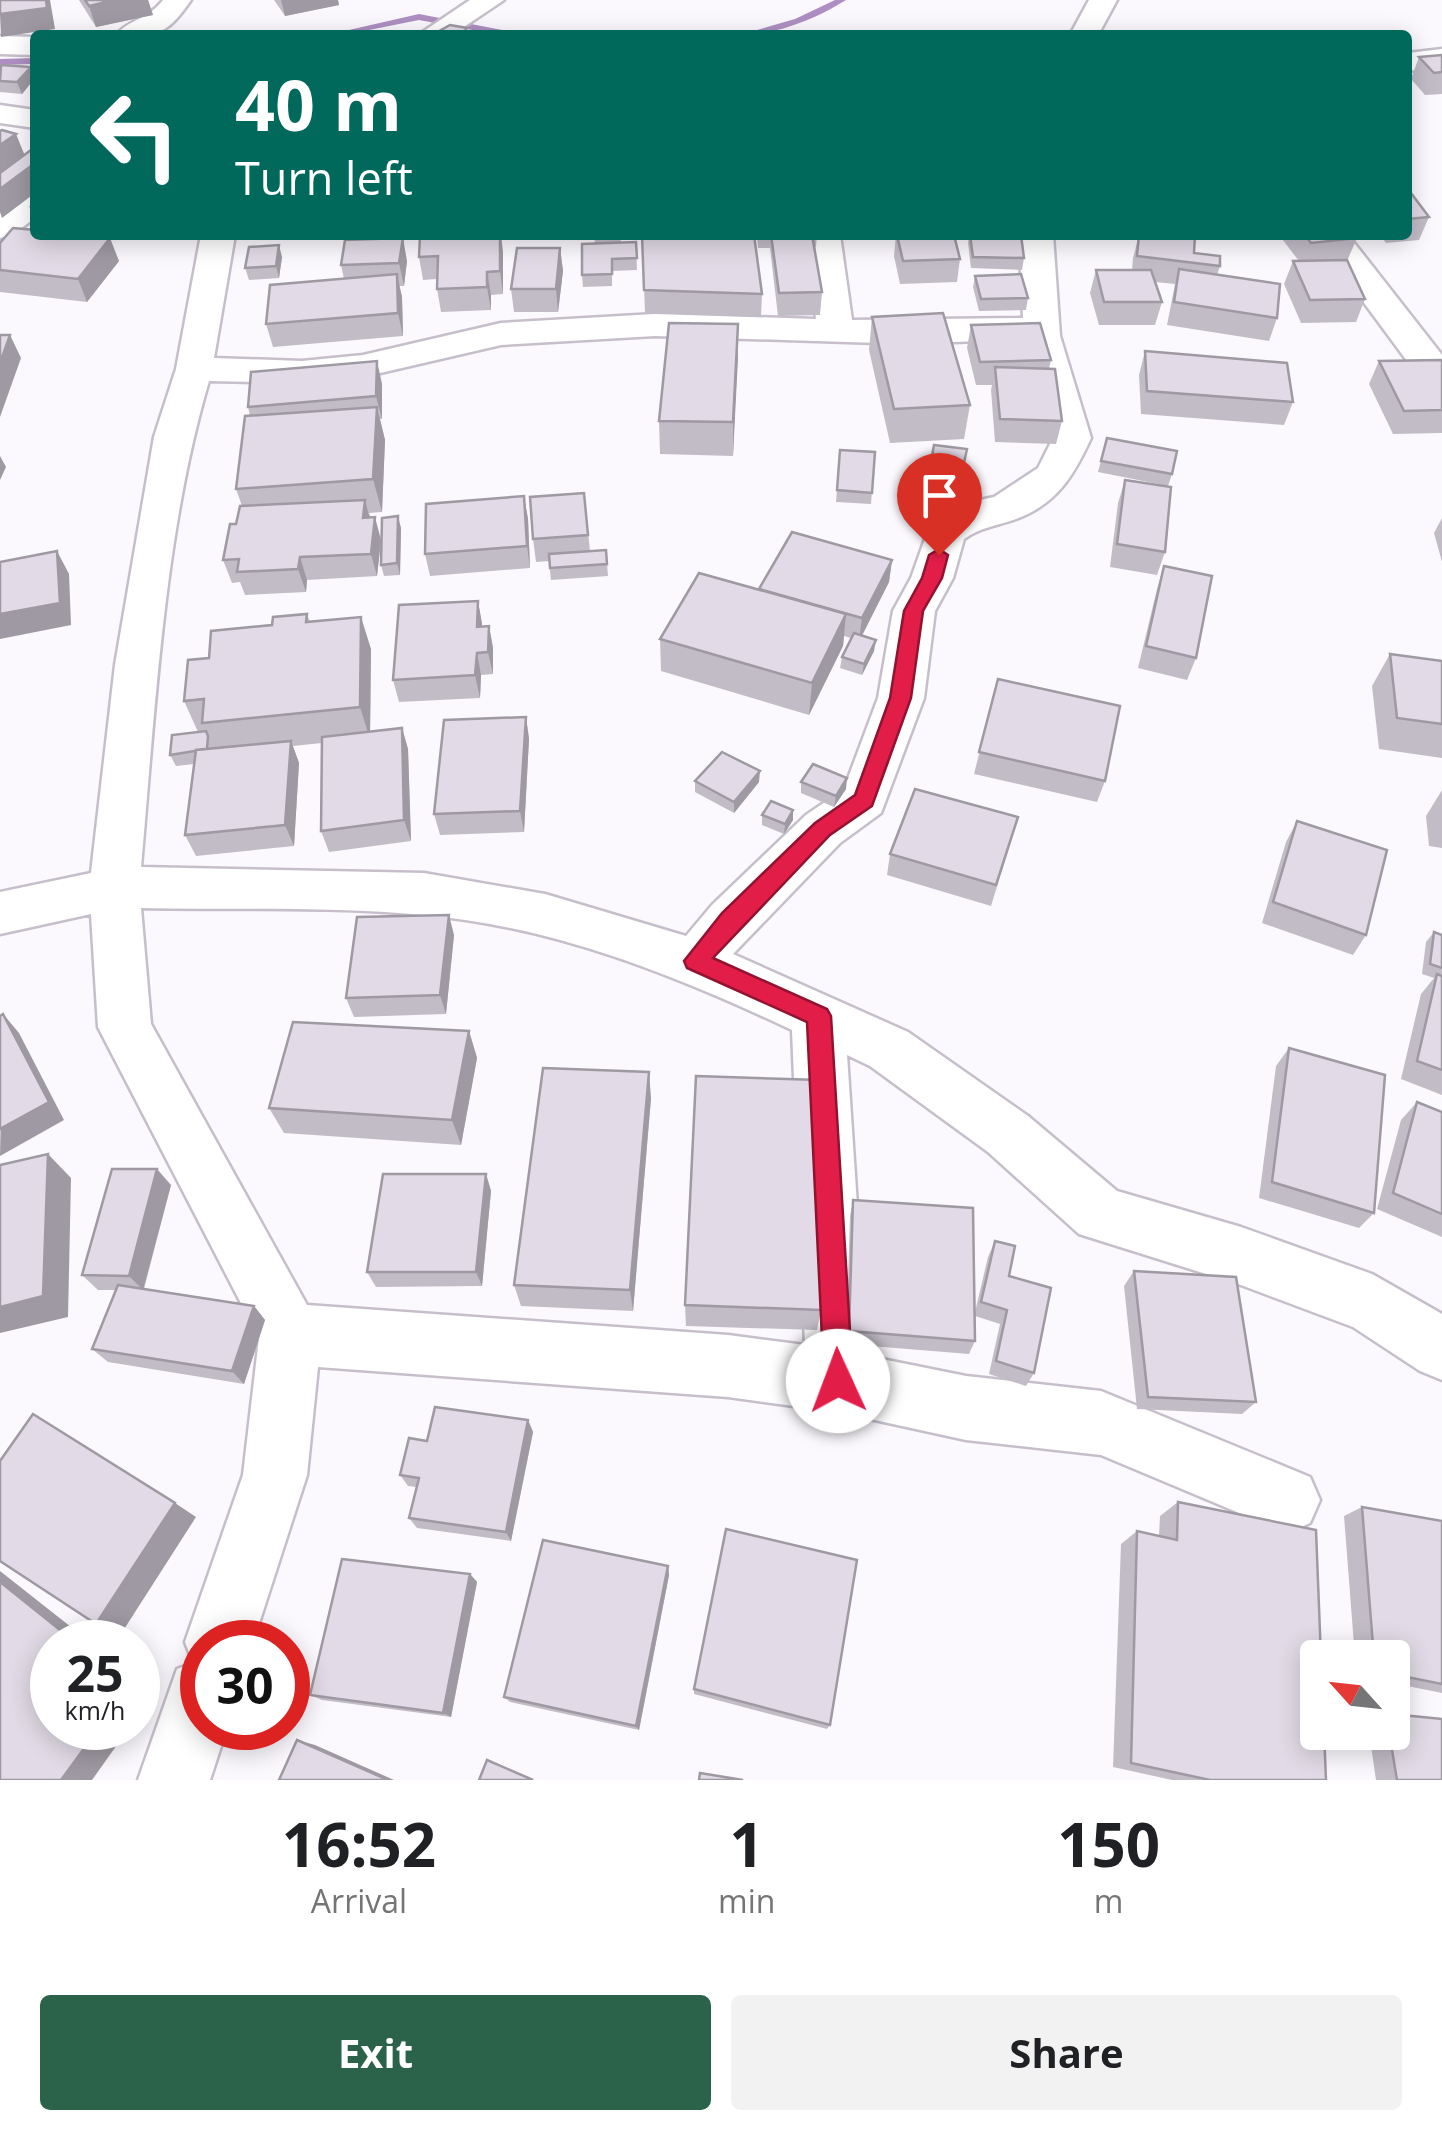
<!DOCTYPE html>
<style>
:root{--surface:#fff;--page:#f2f2f2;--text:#202124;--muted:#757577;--accent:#2b634a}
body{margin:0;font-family:"Open Sans",sans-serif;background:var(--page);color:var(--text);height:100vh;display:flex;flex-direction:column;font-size:38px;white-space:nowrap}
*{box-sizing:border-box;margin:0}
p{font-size:32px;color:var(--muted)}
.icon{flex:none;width:55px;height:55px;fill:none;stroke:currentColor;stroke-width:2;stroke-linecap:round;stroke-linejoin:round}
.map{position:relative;height:1780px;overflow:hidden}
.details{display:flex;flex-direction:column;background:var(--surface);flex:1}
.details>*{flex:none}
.guide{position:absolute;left:30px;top:30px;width:1382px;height:210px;border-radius:10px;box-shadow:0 5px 25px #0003;background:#00695c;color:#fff;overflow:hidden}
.needle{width:65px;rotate:297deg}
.controls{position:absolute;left:1300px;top:1640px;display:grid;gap:20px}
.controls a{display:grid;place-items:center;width:110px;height:110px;border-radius:10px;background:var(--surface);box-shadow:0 5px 25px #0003;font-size:50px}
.speed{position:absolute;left:30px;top:1620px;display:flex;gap:20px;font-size:50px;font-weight:700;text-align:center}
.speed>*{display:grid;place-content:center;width:130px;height:130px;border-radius:50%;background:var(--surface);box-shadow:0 5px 25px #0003;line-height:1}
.speed small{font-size:25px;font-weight:400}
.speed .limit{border:15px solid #d22;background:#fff;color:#111}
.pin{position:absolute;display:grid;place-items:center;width:85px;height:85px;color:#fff;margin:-102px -42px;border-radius:50% 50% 50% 0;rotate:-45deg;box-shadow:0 0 10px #0007}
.pin .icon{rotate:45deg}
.me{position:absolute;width:110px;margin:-55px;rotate:358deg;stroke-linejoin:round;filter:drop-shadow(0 0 8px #0008)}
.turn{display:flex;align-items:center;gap:35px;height:210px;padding:0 40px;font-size:45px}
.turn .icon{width:130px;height:130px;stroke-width:2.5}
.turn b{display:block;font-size:70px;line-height:85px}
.eta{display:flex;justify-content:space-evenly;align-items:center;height:170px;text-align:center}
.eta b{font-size:60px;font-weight:700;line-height:70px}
.action{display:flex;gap:20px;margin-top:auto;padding:20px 40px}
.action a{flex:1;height:115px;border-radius:10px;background:var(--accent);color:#fff;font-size:40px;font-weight:700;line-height:115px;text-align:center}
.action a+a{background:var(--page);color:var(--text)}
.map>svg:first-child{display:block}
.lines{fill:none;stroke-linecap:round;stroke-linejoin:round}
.stream{fill:#af8fc3;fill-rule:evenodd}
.minor-casing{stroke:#c6bfcb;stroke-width:5}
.minor{fill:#fff;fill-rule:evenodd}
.wall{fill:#c2bcc7}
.shaded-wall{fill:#9e99a2}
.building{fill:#e2dbe7;stroke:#9e99a2;stroke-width:2.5}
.route{fill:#e11d48;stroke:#92132f;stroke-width:2.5}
</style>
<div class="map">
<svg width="1442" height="1780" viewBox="0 0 1442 1780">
<rect width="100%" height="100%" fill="#fcf9fe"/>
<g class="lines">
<g class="stream">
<path d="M835 0H846C816 19 776 35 740 35L795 19Z"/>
<polygon points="419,14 512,32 516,35 499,35 419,20 344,35 327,35"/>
<polygon points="35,58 35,64 0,65 0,59"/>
</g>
<defs>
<g id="minor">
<path d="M163 0H191C166 36 159 35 116 35 129 19 148 20 163 0Z"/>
<polygon points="470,0 504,0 452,35 418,35"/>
<polygon points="1089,0 1117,0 1098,35 1070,35"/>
<polygon points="0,36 35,37 35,55 0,54"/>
<polygon points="1442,49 1442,67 1408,71 1408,53"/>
<polygon points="0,105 35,110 35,128 0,123"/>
<polygon points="35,192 35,218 12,235 0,238 0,212 23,195"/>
<path d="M201 235H235L214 358 302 361 363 355 501 323 655 314 816 319 806 235H840L852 320 1023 318 1019 235H1053L1060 336 1091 438C1074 475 1057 504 1016 519 996 526 981 527 964 539L953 578 935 611 924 698 881 813 840 843 733 954 908 1032 1028 1116 1117 1191 1241 1227 1372 1274 1442 1314V1380L1420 1371 1353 1327 1241 1285 1079 1234 988 1152 870 1066 847 1055 867 1356 966 1376 1101 1391 1310 1477 1320 1500 1310 1523 1287 1533 1101 1455 966 1440 838 1412 728 1397 318 1367 307 1475 253 1642H202V1728H227L210 1780H138L177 1669 193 1663 185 1642 243 1475 259 1338 98 1027 91 914 0 934V892L91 873 115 665 154 437 176 369ZM655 336 909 344 1025 339 1053 438 1038 468 994 497 956 505 931 522 911 578 893 611 878 698 844 789 806 815 712 905 686 936 545 894 424 873 141 867C155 710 164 531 209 381L302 383 363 377 501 345ZM141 908C234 910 330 906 423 915 553 926 675 975 792 1030L805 1345 728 1335 307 1305 151 1024Z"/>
<polygon points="1314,235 1348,235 1442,355 1442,380 1413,369"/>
</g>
</defs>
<use href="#minor" class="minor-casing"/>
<use href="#minor" class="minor"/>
</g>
<g class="wall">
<polygon points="79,0 148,0 153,15 96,27"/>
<polygon points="274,0 338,0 339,5 285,16"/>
<polygon points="1442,55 1442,94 1425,95 1411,79 1419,57"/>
<polygon points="0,66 35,77 35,78 22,94 0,92"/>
<polygon points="1408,189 1429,217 1419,240 1386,243 1380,235 1408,235"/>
<polygon points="35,201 35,221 29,206"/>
<polygon points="35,235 109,235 106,238 119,261 87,302 0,292 0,243"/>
<polygon points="594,235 620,235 621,243 636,242 637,270 612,271 612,286 583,287 582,275 595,244"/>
<polygon points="642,235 762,294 761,317 645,313"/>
<polygon points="757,235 817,235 816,247 814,247 822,292 820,315 778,316 770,248 758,248"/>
<polygon points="896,235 960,259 957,282 900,284 894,256"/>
<polygon points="964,235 1021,235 1024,258 1022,270 971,268 968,243 969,236"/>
<polygon points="1139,235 1164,238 1165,235 1195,235 1194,253 1220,266 1217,275 1277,318 1269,341 1167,325 1175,284 1155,282 1162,302 1155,325 1099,325 1090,293 1096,270 1132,270 1133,258"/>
<polygon points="1279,235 1355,235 1357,238 1347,261 1365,299 1356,322 1301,323 1284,284 1293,261 1299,261"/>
<polygon points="560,248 563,271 558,312 514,312 511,289"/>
<polygon points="503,252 503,294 491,295 491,310 441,312 437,289 437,279 423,280 419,257"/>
<polygon points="282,257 279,278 249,280 245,268"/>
<polygon points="407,261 404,286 399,286 402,297 403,336 273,347 266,324 344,279 341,265"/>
<polygon points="975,276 1028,298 1026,310 979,311 973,287"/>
<polygon points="872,317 970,405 964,439 890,443 869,350"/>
<polygon points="738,324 733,456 660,454 659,421"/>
<polygon points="971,325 1051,360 1049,369 1062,421 1056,444 995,442 991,390 992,385 976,385 967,348"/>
<polygon points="1145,351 1293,402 1284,425 1141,414 1139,375"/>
<polygon points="1442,360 1442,433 1393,434 1369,384 1379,361"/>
<polygon points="382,384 382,419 380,419 385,440 382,512 369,513 381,540 377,576 307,580 306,592 245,595 240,582 232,583 223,560 242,506 236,489 250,416 248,407"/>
<polygon points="1107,438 1172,474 1168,486 1098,472"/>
<polygon points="934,445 967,449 953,516 923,514"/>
<polygon points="840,450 875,452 871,504 836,502"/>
<polygon points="1125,480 1165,552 1157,575 1110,567 1118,503"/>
<polygon points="584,493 590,551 606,550 608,576 551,580 549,561 536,562 533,539"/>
<polygon points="524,496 528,519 530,568 430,576 425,554"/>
<polygon points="1442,518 1442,562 1434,533"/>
<polygon points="401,528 400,575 384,576 381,565"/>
<polygon points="892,560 889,582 862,636 874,651 862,675 840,668 842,657 851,638 844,636 843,646 809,715 661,671 660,639 759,589"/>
<polygon points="1164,566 1196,658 1187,680 1138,668 1157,589"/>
<polygon points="478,601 482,626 489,626 493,648 493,674 481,675 480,698 399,702 393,680"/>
<polygon points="307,614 310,622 371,649 370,731 402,728 408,749 411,841 329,852 321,831 322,743 293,746 299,763 294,846 196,856 185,835 194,764 176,766 170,755 198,732 184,701 209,658 272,625"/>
<polygon points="1390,654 1442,661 1442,758 1379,749 1372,686"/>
<polygon points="998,679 1105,781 1097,802 974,774"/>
<polygon points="526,717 529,739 524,832 440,835 434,814"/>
<polygon points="695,781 759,782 734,813 695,792"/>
<polygon points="801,782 846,789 834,807 801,793"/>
<polygon points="1442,790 1442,848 1429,846 1426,816"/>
<polygon points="793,810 793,820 784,834 762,825 762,815"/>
<polygon points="1297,821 1366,935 1353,955 1262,923 1286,842"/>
<polygon points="1012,838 991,906 887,875 890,854"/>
<polygon points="1434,932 1442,935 1442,1095 1401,1079 1421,994 1434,978 1422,974 1426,942"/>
<polygon points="454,935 446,1014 354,1017 346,998"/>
<polygon points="469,1031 477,1058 461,1145 284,1133 269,1108"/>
<polygon points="1289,1048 1374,1213 1359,1228 1259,1198 1276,1066"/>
<polygon points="651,1098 633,1311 521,1306 514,1285"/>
<polygon points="1417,1102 1442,1112 1442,1237 1377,1209 1401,1120"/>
<polygon points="486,1174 491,1191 482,1286 376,1287 367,1272"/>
<polygon points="171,1185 144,1289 254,1306 265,1320 244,1384 108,1362 92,1349 116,1290 98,1290 82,1275"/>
<polygon points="853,1200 975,1312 988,1257 995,1241 1009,1276 1034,1373 1026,1386 989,1374 1000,1324 975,1316 975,1341 969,1354 846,1344 850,1216"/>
<polygon points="1134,1271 1256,1402 1242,1414 1137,1409 1124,1286"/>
<polygon points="685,1305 821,1310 817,1330 686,1326"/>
<polygon points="528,1420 533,1432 511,1541 417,1528 409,1518 416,1487 408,1486 400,1475 427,1441"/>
<polygon points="1178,1502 1326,1780 1172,1780 1113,1767 1121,1544 1137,1531 1159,1536 1160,1516"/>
<polygon points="1362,1507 1442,1521 1442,1693 1392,1683 1392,1658 1355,1658 1344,1516"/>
<polygon points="668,1566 669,1575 639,1730 510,1702 504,1697"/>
<polygon points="470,1574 477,1582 451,1717 322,1700 310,1695"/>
<polygon points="694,1689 830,1725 827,1729 694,1694"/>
<polygon points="1369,1732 1392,1732 1442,1780 1376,1780"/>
</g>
<g class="shaded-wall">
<polygon points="46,0 50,0 55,29 1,37 0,14"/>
<polygon points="114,0 148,0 153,15 96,27 89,6"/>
<polygon points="281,0 338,0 339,5 285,16"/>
<polygon points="31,67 35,78 22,94 17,82"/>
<polygon points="16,134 25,156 0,174 0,145"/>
<polygon points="35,163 35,193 2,218 0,212 0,189"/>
<polygon points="501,235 503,252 503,294 500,271"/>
<polygon points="110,238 119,261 87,302 78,279"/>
<polygon points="403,238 407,261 404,286 399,263"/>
<polygon points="279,245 282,257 279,278 276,266"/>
<polygon points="560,248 563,271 558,312 556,289"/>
<polygon points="487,272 491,295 491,310 487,287"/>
<polygon points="397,274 402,297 403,336 398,313"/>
<polygon points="738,324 738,358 733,456 733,422"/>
<polygon points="10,335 21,358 0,417 0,363"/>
<polygon points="377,361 382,384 382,419 376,396"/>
<polygon points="377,407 385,440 382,512 373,479"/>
<polygon points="0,456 6,467 0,480"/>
<polygon points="524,496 528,519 530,568 527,546"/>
<polygon points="365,500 371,523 363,518"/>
<polygon points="398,516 401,528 400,575 397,563"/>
<polygon points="375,517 381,540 377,576 371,554"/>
<polygon points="57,551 69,574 71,625 0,639 0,614"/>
<polygon points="300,557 307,580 306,592 298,569"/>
<polygon points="892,560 889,582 859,641 862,618"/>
<polygon points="478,601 482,623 482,649 477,627"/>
<polygon points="846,614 843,646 809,715 812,683"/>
<polygon points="361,617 371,649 370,739 360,707"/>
<polygon points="489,626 493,648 493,674 488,652"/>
<polygon points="876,640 874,651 862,675 864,664"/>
<polygon points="477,653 481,675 480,698 475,675"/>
<polygon points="526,717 529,739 524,832 520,811"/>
<polygon points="402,728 408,749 411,841 404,820"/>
<polygon points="291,741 299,763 294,846 285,825"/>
<polygon points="760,771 759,782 734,813 734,802"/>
<polygon points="847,778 846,789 834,807 836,796"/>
<polygon points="793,810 793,820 784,834 785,824"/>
<polygon points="449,915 454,935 446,1014 440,995"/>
<polygon points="3,1014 19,1033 64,1120 0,1156"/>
<polygon points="469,1031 477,1058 461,1145 452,1120"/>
<polygon points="649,1072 651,1098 633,1311 630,1290"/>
<polygon points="48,1154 71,1178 68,1317 0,1333 0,1307"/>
<polygon points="157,1169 171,1185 143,1290 129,1276"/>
<polygon points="486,1174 491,1191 482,1286 476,1272"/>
<polygon points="254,1306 265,1320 244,1384 232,1371"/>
<polygon points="528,1420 533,1432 511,1541 506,1532"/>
<polygon points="175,1503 196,1517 121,1634 96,1624"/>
<polygon points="668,1566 669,1575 639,1730 636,1726"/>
<polygon points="0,1571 90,1642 75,1642 0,1582"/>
<polygon points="470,1574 477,1582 451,1717 443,1713"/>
<polygon points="138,1680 154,1693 138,1716"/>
<polygon points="99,1728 129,1728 92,1780 61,1780"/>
<polygon points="297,1740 315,1745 394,1780 388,1780"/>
</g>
<g class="building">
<polygon points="0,0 46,0 47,8 0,14"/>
<polygon points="85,0 114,0 89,6"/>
<polygon points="450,25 467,28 464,32 486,35 432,35"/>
<polygon points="1442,55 1442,72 1434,73 1419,57"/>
<polygon points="1,65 31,67 17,82 0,81"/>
<polygon points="2,130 16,134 0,145 0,131"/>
<polygon points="35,147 35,163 0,189 0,173"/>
<polygon points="1408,189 1429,217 1408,219"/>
<polygon points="13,228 35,230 35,235 79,235 110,238 78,279 0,270 0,243"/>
<polygon points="420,235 500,235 500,271 487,272 487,287 437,289 438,256 419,257"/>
<polygon points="642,235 754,235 762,294 644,290"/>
<polygon points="771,235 812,235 822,292 779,293"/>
<polygon points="897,235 954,235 960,259 903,261"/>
<polygon points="970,235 1021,235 1024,258 973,257"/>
<polygon points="1139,235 1167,238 1167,235 1195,235 1194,253 1220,256 1220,266 1137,256"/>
<polygon points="1305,235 1355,235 1357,238 1311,243"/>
<polygon points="403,238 399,263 341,265 345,240"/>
<polygon points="636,242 637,258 612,259 612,274 582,275 582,244"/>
<polygon points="279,245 276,266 245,268 249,247"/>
<polygon points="517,248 560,248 556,289 511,289"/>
<polygon points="1347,260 1365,299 1310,300 1293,261"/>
<polygon points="1179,269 1280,284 1277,318 1174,302"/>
<polygon points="1096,270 1151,270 1162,302 1104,302"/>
<polygon points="397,274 398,313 266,324 270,285"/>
<polygon points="1021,274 1028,298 981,299 975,276"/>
<polygon points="943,313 970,405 894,409 872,317"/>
<polygon points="669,323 738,324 733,422 659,421"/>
<polygon points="1040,323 1051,360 980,362 971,325"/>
<polygon points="0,335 10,335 0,363"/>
<polygon points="1145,351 1287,363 1293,402 1147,391"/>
<polygon points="1442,360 1442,410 1404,411 1379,361"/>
<polygon points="377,361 376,396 248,407 251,372"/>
<polygon points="995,367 1055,369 1062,421 1000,419"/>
<polygon points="377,407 373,479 236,489 245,416"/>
<polygon points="1107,438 1177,451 1172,474 1101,461"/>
<polygon points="934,445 967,449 955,504 924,502"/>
<polygon points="840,450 875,452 872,493 837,490"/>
<polygon points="1125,480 1171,487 1165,552 1117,544"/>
<polygon points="584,493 588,535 533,539 530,497"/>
<polygon points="524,496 527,546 425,554 426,504"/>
<polygon points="365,500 363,518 375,517 371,554 300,557 298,569 237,572 239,559 223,560 230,524 236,524 240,506"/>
<polygon points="398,516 397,563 381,565 382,518"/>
<polygon points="792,532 892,560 862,618 759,589"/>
<polygon points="606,550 607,564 550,568 549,554"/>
<polygon points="57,551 60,603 0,614 0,562"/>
<polygon points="1164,566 1212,576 1196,658 1146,646"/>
<polygon points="699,573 846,614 812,683 660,639"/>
<polygon points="478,601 477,627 489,626 488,652 477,653 475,675 393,680 399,605"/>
<polygon points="307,614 306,622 361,617 360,707 202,723 204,699 184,701 188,660 209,658 211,631 272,625 273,617"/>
<polygon points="854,633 876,640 864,664 842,657"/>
<polygon points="1390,654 1442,661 1442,724 1397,718"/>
<polygon points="998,679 1120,706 1105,781 979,752"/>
<polygon points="526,717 520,811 434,814 444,720"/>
<polygon points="402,728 404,820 321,831 322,737"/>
<polygon points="206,731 208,736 207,749 170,755 172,735"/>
<polygon points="291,741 285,825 185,835 196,750"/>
<polygon points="722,752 760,771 734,802 695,781"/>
<polygon points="813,764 847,778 836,796 801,782"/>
<polygon points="915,789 1018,817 996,885 890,854"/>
<polygon points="771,801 793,810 785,824 762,815"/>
<polygon points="1297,821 1387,850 1366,935 1273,902"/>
<polygon points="449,915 440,995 346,998 357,917"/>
<polygon points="1434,932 1442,935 1442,968 1430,964"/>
<polygon points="1437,974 1442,976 1442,1070 1417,1061"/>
<polygon points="3,1014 49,1102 0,1129 0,1016"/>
<polygon points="293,1022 469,1031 452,1120 269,1108"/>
<polygon points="1289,1048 1385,1075 1374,1213 1272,1182"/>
<polygon points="543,1068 649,1072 630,1290 514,1285"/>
<polygon points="696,1076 819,1080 821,1310 685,1305"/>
<polygon points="1417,1102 1442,1112 1442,1214 1393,1193"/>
<polygon points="48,1154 43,1296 0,1307 0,1165"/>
<polygon points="112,1169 157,1169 129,1276 82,1275"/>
<polygon points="383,1174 486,1174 476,1272 367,1272"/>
<polygon points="853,1200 973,1208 975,1341 849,1331"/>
<polygon points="995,1241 1015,1246 1009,1276 1051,1288 1034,1373 996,1361 1007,1310 981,1302"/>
<polygon points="1134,1271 1236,1277 1256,1402 1148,1397"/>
<polygon points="118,1285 254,1306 232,1371 92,1349"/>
<polygon points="435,1407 528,1420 506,1532 409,1518 419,1478 400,1475 409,1438 427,1441"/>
<polygon points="33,1414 175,1503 96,1624 0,1561 0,1461"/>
<polygon points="1178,1502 1316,1530 1321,1658 1318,1658 1318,1732 1324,1732 1326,1780 1210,1780 1131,1763 1137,1531 1177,1540"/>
<polygon points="1362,1507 1442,1521 1442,1684 1392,1674 1392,1658 1374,1658"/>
<polygon points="726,1529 857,1560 830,1725 694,1689"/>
<polygon points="543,1540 668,1566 636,1726 504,1697"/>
<polygon points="342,1559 470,1574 443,1713 310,1695"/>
<polygon points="0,1582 75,1642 52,1642 52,1728 99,1728 61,1780 0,1780"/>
<polygon points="1392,1714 1442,1719 1442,1780 1397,1780 1389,1732 1392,1732"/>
<polygon points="297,1740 388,1780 279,1780"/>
<polygon points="487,1760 533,1780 479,1780"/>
<polygon points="700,1773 743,1780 699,1780"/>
</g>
<polygon class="route" points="939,549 948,555 942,578 923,611 911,698 872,806 830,835 713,958 827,1009 831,1016 853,1381 849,1391 838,1395 828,1391 824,1381 807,1022 687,968 684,961 722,913 815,823 855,795 890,698 904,611 922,578 929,555"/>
</svg>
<div class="controls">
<a><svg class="needle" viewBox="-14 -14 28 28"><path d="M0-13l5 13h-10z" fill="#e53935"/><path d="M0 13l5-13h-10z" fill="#757577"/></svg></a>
</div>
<div class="speed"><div>25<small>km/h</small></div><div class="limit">30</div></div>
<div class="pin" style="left:939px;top:555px;background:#d93025"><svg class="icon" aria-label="arrive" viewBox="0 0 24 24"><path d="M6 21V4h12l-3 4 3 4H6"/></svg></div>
<svg class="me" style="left:838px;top:1381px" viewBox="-20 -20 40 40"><circle r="19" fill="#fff"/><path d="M0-13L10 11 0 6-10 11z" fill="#e11d48"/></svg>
<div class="guide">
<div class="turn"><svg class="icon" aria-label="left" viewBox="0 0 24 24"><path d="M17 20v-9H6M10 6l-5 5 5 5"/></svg><div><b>40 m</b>Turn left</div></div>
</div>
</div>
<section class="details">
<div class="eta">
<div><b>16:52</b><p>Arrival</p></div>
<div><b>1</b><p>min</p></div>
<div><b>150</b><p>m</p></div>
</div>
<div class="action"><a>Exit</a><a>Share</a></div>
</section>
